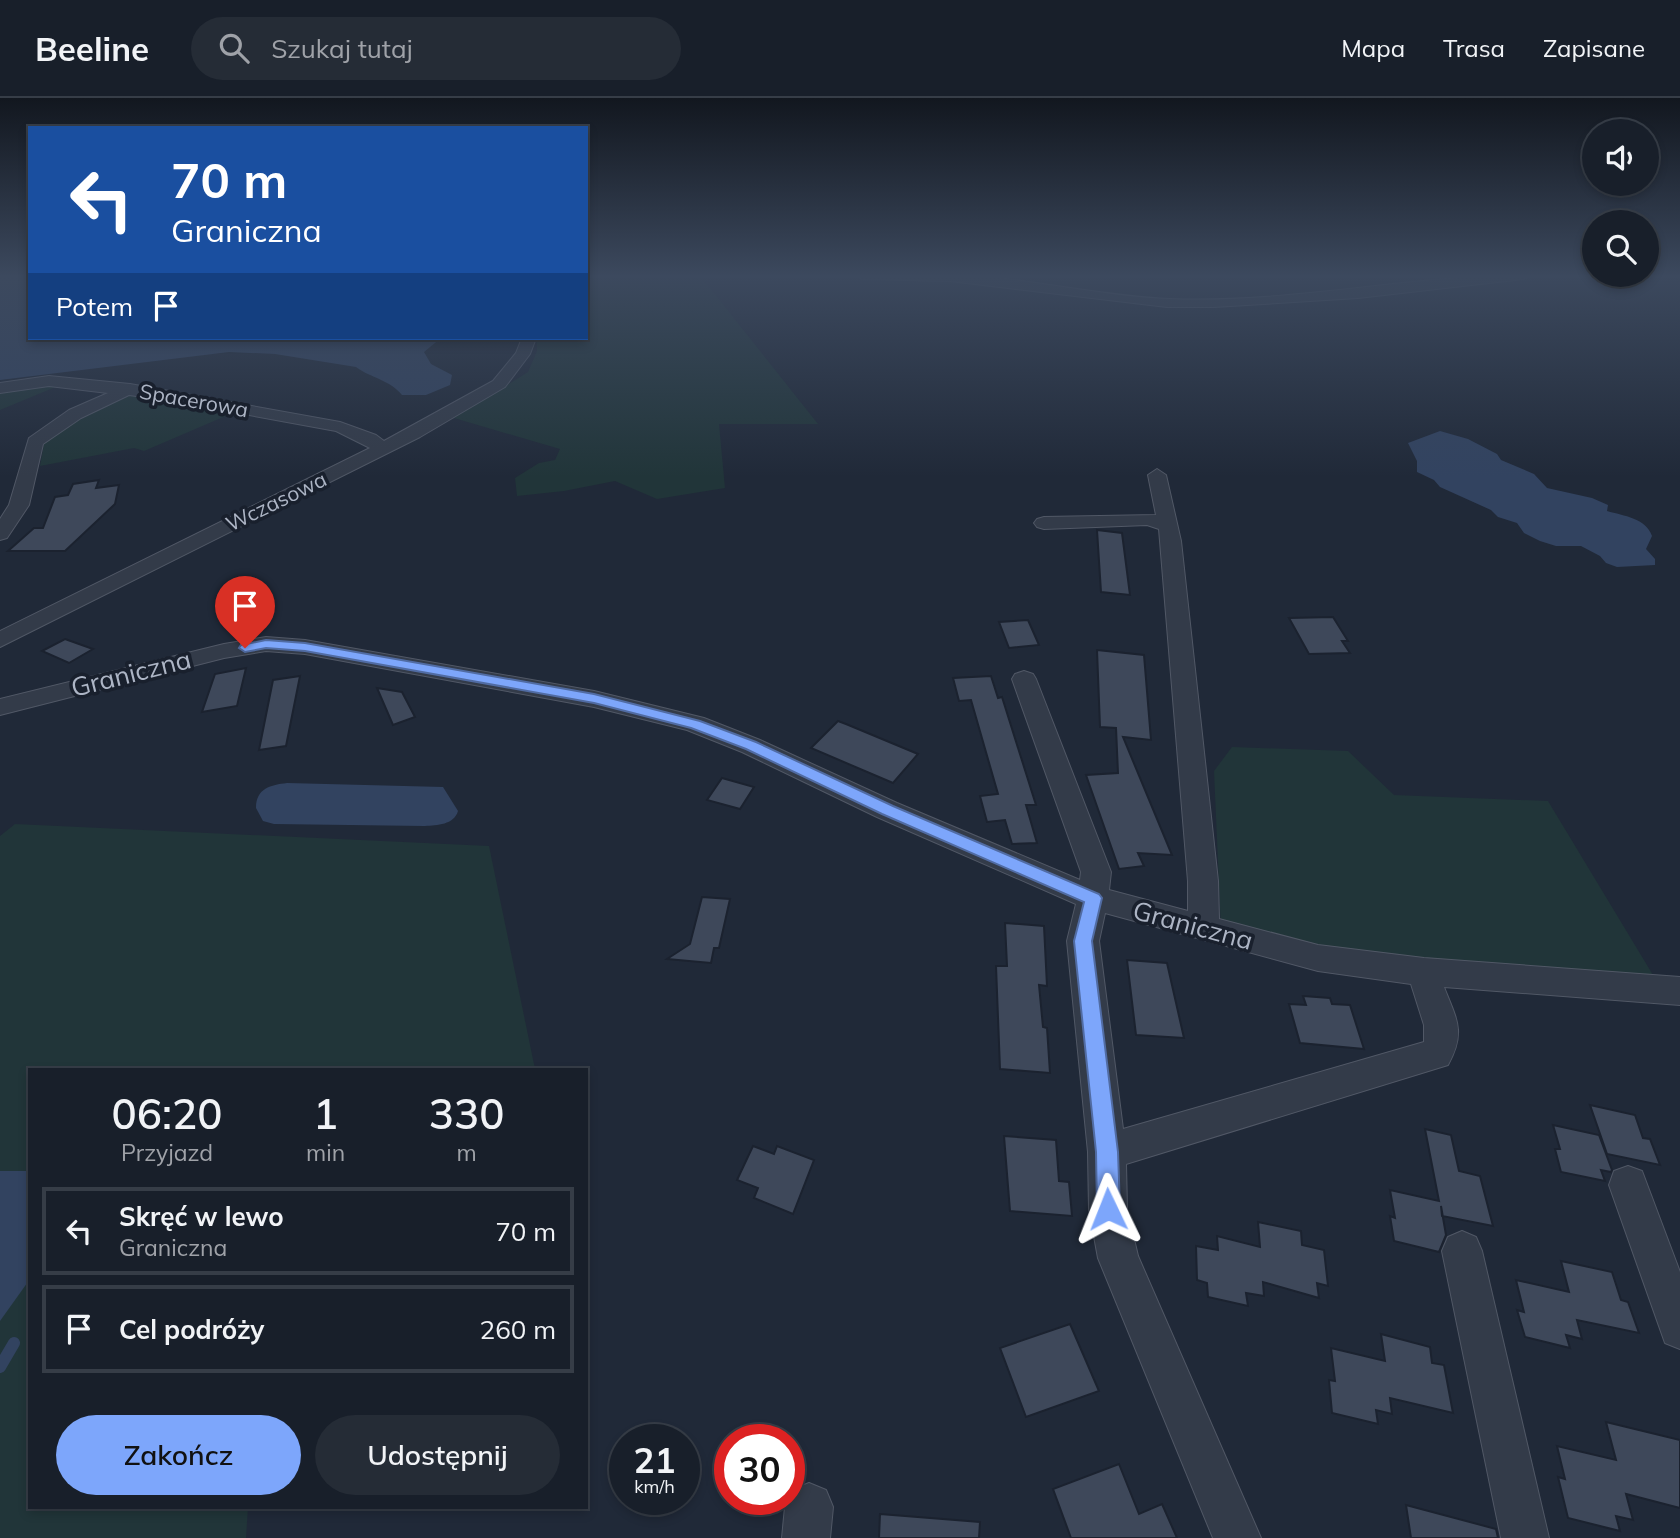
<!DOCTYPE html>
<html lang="pl">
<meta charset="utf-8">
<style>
:root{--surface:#181f2a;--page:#252c36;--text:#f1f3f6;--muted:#9fa2a8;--line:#363d47;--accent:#7da6fb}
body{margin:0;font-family:Mulish,sans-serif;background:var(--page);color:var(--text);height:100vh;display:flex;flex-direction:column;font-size:26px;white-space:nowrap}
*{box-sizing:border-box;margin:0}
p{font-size:23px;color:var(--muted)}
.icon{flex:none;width:38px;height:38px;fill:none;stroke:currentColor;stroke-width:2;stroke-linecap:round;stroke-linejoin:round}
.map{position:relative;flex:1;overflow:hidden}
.drawer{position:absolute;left:28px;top:970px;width:560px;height:441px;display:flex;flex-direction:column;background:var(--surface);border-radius:0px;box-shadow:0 4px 10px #0003,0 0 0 2px var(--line)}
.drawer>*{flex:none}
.banner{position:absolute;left:28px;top:28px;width:560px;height:214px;border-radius:0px;box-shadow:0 4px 10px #0003,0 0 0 2px var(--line);background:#1a4fa0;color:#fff;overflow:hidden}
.controls{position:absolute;left:1582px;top:21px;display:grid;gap:14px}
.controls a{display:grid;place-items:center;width:77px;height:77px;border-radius:50%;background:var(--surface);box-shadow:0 4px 10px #0003,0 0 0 2px var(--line);font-size:35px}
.speed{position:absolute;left:609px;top:1326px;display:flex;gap:14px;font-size:35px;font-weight:700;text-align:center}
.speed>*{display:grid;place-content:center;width:91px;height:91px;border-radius:50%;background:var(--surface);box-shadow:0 4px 10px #0003,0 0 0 2px var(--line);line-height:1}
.speed small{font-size:18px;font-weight:400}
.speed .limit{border:10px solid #d22;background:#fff;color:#111}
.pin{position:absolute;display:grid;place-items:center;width:60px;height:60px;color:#fff;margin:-72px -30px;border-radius:50% 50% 50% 0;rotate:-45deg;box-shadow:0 0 7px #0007}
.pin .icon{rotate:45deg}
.me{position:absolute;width:77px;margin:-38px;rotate:358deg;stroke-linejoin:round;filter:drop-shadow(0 0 5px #0008)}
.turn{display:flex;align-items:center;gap:24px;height:147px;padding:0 28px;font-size:32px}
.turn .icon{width:91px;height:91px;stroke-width:2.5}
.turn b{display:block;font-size:49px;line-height:60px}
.then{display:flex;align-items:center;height:66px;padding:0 28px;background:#0003;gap:14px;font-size:26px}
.eta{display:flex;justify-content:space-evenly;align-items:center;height:119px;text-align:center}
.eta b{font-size:42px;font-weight:600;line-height:49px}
.cta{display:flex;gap:14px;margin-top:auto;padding:14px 28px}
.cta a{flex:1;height:80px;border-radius:42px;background:var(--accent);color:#111;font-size:28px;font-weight:600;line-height:80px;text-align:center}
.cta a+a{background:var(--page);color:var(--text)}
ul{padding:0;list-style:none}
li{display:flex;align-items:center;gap:21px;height:88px;margin:0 14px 10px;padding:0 14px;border:4px solid var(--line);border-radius:0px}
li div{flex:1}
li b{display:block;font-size:26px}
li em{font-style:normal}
header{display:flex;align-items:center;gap:42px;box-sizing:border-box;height:98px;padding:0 35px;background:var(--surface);border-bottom:2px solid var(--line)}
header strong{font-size:33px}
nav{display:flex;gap:38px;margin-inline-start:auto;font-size:24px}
.search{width:490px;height:63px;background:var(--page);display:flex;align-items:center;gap:18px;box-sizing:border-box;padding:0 24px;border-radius:38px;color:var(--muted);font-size:26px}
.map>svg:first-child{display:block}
.green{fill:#213539}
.water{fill:#324360}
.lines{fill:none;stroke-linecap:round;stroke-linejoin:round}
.stream{stroke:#324360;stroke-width:12}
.building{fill:#3e485a;stroke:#1b222f;stroke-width:2}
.minor-casing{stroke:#515866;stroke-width:2}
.minor{fill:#333b49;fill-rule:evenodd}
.route{fill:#7da6fb;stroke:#516ca3;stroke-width:2}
.labels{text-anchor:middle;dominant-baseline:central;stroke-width:7;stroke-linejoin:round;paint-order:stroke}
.far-street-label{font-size:21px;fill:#adb5c5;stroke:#19202d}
.street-label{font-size:26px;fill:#adb5c5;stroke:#19202d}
</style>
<header>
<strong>Beeline</strong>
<div class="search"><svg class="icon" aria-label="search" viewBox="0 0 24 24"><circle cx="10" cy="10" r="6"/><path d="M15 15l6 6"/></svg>Szukaj tutaj</div>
<nav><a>Mapa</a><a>Trasa</a><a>Zapisane</a></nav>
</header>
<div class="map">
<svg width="1680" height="1440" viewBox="0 0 1680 1440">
<rect width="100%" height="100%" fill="#202938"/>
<g class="green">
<polygon points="586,178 702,180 818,326 719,326 725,390 657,401 615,383 564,393 517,398 515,380 539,365 555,362 560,351 454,320 528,274 537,253 537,240 586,240"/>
<polygon points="58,288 0,312 0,292"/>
<polygon points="131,297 235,314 144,353 134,350 40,368 44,346 62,330"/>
<polygon points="1232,649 1348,653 1394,697 1548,703 1656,882 1414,867 1221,832 1214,673"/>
<polygon points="15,726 489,748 535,971 30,971 30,1409 248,1409 246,1440 0,1440 0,738"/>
</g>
<g class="water">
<path d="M0 177H30V240H441L424 254 431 266 452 277 450 287 426 297H402C390 282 371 280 356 269L275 256 229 254 0 282Z"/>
<path d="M1440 333 1468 341 1497 356 1501 362 1534 376 1547 390 1592 400 1608 407 1607 413C1624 418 1646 420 1652 438L1646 451 1655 461V467L1617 469 1606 465 1600 458 1581 448H1556L1540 443 1524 435 1517 425 1498 419 1491 412 1440 389 1434 382 1417 374V363L1408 345Z"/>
<path d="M287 685 443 689 458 713C454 727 437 727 425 728L274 726 263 723 256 710C256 690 271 687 287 685Z"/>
<polygon points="0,1073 30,1073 30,1181 0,1223"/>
</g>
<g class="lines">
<polyline class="stream" points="0,1269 14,1245"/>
</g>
<g class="building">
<polygon points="99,382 96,390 119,387 115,406 65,453 8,453 34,430 43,430 55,399 68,397 73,386"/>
<polygon points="1097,432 1122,435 1130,497 1101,494"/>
<polygon points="1333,519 1348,543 1342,543 1350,555 1309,556 1289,520"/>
<polygon points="1028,522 1039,547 1009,550 999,524"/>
<polygon points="65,541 93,551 69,565 42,553"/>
<polygon points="1097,552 1144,557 1151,642 1123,639 1172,757 1138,755 1144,768 1119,771 1086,677 1118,675 1116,630 1100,629"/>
<polygon points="246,570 237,608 202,614 215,576"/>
<polygon points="300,578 286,648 259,652 273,582"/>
<polygon points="991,578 998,600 1002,599 1036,707 1026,707 1037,745 1012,746 1005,722 987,724 980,698 998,696 971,602 959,603 953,580"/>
<polygon points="377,590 402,594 415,619 393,627"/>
<polygon points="838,623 846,626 918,656 893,685 811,650"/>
<polygon points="722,680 754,689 740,711 707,702"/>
<polygon points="702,799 730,801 719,850 714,850 711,865 667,861 690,846"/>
<polygon points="1005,825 1044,828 1047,888 1039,887 1043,929 1047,930 1050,975 1000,971 996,868 1007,868"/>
<polygon points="1127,862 1167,865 1184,940 1136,937"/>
<polygon points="1303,898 1330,900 1332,906 1350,907 1364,951 1300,945 1289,906 1306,907"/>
<polygon points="1590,1007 1635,1017 1643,1040 1650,1041 1660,1067 1607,1056"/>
<polygon points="1553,1027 1599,1037 1612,1072 1611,1074 1601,1072 1605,1083 1561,1074 1555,1051 1560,1051"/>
<polygon points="1425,1031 1451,1037 1459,1073 1480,1078 1493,1128 1442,1118 1441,1108 1446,1137 1439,1154 1394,1143 1390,1118 1395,1120 1390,1092 1439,1103"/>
<polygon points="1004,1038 1056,1042 1059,1083 1069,1084 1072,1118 1010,1113"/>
<polygon points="753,1048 774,1056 777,1048 814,1062 793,1116 754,1100 758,1090 737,1082"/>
<polygon points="1258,1124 1301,1133 1302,1147 1324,1152 1328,1188 1317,1185 1319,1200 1263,1184 1264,1198 1246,1195 1248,1208 1208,1199 1207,1185 1197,1182 1196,1148 1218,1152 1217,1138 1260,1149"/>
<polygon points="1561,1163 1612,1174 1621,1202 1628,1204 1639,1235 1577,1222 1582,1241 1566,1237 1570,1250 1525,1239 1517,1212 1524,1214 1516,1182 1569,1194"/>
<polygon points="1070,1226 1099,1293 1026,1319 1000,1250"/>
<polygon points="1381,1236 1430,1249 1432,1265 1444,1267 1453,1315 1390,1300 1392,1316 1376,1312 1378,1326 1332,1315 1329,1282 1335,1283 1331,1250 1385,1263"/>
<polygon points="1606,1324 1680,1342 1680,1410 1626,1396 1633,1422 1616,1418 1620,1433 1568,1420 1558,1379 1565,1381 1557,1348 1616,1362"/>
<polygon points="1119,1366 1139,1416 1162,1406 1177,1440 1071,1440 1053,1391"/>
<polygon points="1406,1407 1496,1431 1498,1440 1411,1440"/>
<polygon points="880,1416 980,1424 979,1440 879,1440"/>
</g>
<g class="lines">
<defs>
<g id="minor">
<path d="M856 177C893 177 931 175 968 177 1035 182 1102 198 1169 201 1290 206 1410 177 1530 177L1524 181 1358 200 1214 209H1167L950 183 862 181Z"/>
<polygon points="522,240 536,240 530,256 505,289 420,339 0,549 0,533 370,350 336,333 173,303 129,297 81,320 43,346 29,407 7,440 0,442 0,421 9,407 29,340 69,312 108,295 49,288 0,295 0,285 49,278 130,286 340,324 376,337 384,343 493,283 516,255"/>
<path d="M1157 371 1166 377 1181 443 1218 783 1219 821 1318 847 1424 860 1680 879V907L1444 889C1457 922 1466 934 1448 967L1126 1066 1127 1111 1138 1158 1261 1440H1213L1098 1160 1089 1111 1088 1054 1067 843 1076 806 877 719 742 654 687 632 594 609 305 556 266 553 224 560 0 617V601L224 546 266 539 305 542 594 593 704 620 760 642 897 705 1080 782 1081 774 1012 581 1015 576 1024 573 1033 576 1036 581 1111 774 1109 792 1188 813V783L1159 431 1147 427 1044 431 1037 429 1034 425 1037 421 1044 419 1156 417 1148 377ZM1105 815 1318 873 1411 886 1424 927V944L1123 1031 1099 843Z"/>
<polygon points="1628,1068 1642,1073 1680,1174 1680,1251 1665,1245 1609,1087 1614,1073"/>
<polygon points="1462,1133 1476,1139 1482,1153 1549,1440 1501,1440 1442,1153 1448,1139"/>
<polygon points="809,1385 826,1392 833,1409 830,1440 782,1440 785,1409 792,1392"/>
</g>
</defs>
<use href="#minor" class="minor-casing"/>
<use href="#minor" class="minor"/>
</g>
<linearGradient id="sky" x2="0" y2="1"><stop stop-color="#12171f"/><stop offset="0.47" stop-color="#3c495e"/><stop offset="1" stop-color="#3c495e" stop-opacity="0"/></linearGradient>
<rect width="1680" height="379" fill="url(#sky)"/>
<polygon class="route" points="266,542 305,545 594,596 700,623 756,644 893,708 1099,796 1102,800 1092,843 1118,1054 1120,1111 1116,1119 1108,1123 1101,1119 1097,1111 1096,1054 1074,843 1084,804 882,716 746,651 691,630 594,605 305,553 266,550 245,554 239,550 241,547"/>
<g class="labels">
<g class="far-street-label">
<text transform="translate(194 302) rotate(10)">Spacerowa</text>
<text transform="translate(276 403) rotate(-26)">Wczasowa</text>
</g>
<g class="street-label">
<text transform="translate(131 575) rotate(-14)">Graniczna</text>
<text transform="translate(1193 827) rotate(15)">Graniczna</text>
</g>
</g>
</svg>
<div class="controls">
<a><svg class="icon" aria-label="sound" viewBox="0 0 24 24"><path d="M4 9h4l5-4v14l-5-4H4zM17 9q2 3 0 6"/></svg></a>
<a><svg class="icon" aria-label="search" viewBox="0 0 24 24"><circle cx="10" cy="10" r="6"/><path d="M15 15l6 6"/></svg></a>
</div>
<div class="speed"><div>21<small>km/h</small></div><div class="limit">30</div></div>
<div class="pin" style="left:245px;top:550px;background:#d93025"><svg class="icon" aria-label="arrive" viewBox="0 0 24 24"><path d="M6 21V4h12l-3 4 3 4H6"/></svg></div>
<svg class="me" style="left:1108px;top:1111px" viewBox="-20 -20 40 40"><path d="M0-17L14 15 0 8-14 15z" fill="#7da6fb" stroke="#fff" stroke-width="4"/></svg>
<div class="banner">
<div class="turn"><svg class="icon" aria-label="left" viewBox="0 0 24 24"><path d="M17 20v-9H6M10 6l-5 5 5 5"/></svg><div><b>70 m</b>Graniczna</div></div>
<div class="then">Potem<svg class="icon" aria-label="arrive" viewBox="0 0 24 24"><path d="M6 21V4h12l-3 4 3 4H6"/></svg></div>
</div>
<section class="drawer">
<div class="eta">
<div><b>06:20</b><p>Przyjazd</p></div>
<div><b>1</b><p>min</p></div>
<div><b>330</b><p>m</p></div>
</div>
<ul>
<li><svg class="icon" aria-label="left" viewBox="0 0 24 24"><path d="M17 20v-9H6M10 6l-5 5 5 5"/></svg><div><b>Skręć w lewo</b><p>Graniczna</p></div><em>70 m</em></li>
<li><svg class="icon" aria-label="arrive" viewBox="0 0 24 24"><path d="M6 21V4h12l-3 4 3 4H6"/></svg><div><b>Cel podróży</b></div><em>260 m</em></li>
</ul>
<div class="cta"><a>Zakończ</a><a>Udostępnij</a></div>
</section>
</div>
